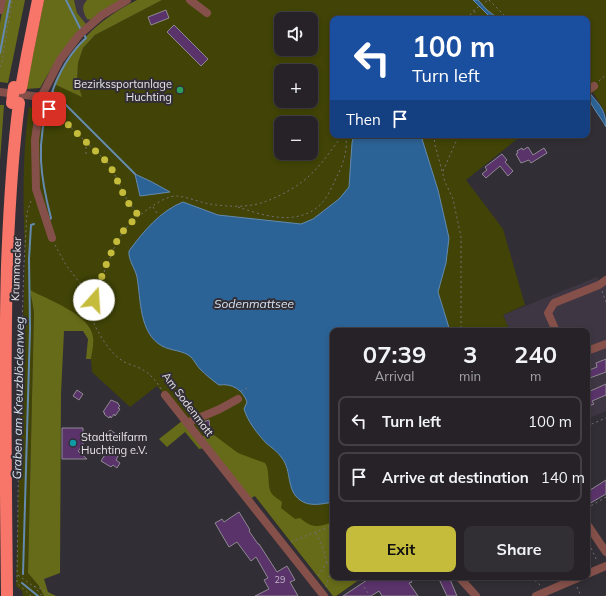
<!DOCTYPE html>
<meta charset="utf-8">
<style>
:root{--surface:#262228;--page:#322f34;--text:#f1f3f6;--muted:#a4a4a8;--line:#423f45;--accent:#c6bc3c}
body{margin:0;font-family:Mulish,sans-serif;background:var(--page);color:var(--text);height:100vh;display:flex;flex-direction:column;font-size:15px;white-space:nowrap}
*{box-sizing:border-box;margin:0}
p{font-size:13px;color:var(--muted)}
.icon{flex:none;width:22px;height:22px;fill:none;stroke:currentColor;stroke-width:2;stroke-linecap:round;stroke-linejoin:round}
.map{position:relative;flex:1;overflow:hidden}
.drawer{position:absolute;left:330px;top:328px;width:260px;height:252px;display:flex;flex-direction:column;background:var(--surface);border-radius:8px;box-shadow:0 2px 6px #0003,0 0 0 1px var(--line)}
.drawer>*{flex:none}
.guide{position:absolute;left:330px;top:16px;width:260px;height:122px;border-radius:8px;box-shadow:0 2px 6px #0003,0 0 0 1px var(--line);background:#1a4fa0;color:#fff;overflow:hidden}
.fabs{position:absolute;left:274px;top:12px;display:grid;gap:8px}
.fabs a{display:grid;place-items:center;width:44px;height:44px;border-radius:8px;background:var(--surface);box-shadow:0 2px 6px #0003,0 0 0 1px var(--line);font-size:20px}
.pin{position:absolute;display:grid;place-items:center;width:34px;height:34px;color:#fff;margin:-17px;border-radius:8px;box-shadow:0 2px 6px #0006}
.me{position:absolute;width:44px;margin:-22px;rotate:19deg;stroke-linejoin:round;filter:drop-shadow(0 0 3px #0008)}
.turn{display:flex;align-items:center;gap:14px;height:84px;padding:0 16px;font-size:18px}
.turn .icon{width:52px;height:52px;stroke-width:2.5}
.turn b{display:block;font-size:28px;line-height:34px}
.then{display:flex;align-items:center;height:38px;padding:0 16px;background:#0003;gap:8px;font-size:15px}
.eta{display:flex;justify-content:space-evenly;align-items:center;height:68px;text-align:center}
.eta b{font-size:24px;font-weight:700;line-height:28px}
.primary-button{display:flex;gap:8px;margin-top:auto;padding:8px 16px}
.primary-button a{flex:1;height:46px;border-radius:8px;background:var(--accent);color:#111;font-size:16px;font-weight:700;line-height:46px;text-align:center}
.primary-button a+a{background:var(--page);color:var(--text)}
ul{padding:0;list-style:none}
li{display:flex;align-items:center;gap:12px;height:50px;margin:0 8px 6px;padding:0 8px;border:2px solid var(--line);border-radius:8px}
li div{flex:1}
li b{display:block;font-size:15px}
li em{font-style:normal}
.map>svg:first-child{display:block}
.built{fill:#3e3642}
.green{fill:#414406;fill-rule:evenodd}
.forest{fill:#666b19}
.water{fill:#2c6396;stroke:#648aaf}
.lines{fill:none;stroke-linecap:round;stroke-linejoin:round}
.stream{stroke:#648aaf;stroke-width:2}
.building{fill:#5a336b;stroke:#8e8991}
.path{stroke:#737076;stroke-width:1;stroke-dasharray:2 3;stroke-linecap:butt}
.minor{stroke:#85504a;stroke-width:8}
.highway{stroke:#f77669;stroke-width:12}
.highway-bridge{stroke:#f77669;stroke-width:12}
.route{stroke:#c6bc3c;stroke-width:7;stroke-dasharray:0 12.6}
.leisure-dot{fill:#2e9e5b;stroke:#322e35;stroke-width:1.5}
.culture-dot{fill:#0f9aa8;stroke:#322e35;stroke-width:1.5}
.labels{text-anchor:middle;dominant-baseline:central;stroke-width:4;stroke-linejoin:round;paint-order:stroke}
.number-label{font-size:9px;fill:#c4b8ca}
.poi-label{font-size:11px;fill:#e7e4e9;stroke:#322e35;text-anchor:end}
.street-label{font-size:11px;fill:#e7e4e9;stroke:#322e35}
.water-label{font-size:12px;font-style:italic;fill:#d5e3f3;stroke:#322e35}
</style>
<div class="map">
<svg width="606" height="596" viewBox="0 0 606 596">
<rect width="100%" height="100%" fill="#322e35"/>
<g class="built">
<polygon points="74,0 87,0 84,3 91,20 86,24 77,13"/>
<polygon points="597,277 601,285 606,284 606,411 587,419 587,331 510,331 503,315"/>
</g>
<path class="green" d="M162 0H606V114L593 92 587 96V19H333V135H522L466 180 503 229 525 305 503 315 510 331H333V577H363L336 596H333L255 496 172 404 157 386 130 407 92 372 91 359 93 337 30 291 34 312 28 573 39 586 44 596H23L22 591 16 586 25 256C23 207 22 156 29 107L46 112 54 84 81 96 77 82 78 63 83 48 95 35ZM281 19H311V49H281ZM281 71H311V101H281ZM281 123H311V153H281Z"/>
<g class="forest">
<polygon points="4,0 25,0 8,83 0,82 0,23"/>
<polygon points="44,0 74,0 77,13 86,24 58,57 40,88 26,89"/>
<path d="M87 0H120L91 20 87 19C83 12 81 6 87 0Z"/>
<path d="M137 0H162L95 35 83 48 78 63 77 82 82 97 54 84C71 46 100 18 137 0Z"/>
<polygon points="0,105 4,105 0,161"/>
<path d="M30 290C48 300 90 314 93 337 94 344 92 352 91 359H86L88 339 83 331H64L61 394 60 573 44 579 48 592 56 596H44L39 586 28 573 34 312Z"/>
<path d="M182 421 195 437 214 435 238 453 265 463C271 472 266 486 272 494 274 497 279 499 282 502L281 508 295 519 300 518C313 529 318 527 333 522V577H363L336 596H333L255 496 246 501 204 448 199 449 185 432 167 447 159 439Z"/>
</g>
<g class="water">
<polygon points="473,0 478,0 487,10 499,19 492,19"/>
<path d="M587 89C597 104 606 107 606 127 600 115 587 103 587 89Z"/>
<path d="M354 135H422V139L438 190 449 238 446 263 438 292 450 331H333V502C322 504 309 507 300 500 286 490 292 471 282 458 278 452 271 447 266 443 257 433 248 422 244 409L247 402C243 390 232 383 219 385 212 380 206 375 200 369 197 366 194 360 191 357 183 350 171 351 162 346 139 333 141 300 137 277 135 268 128 260 129 251 143 232 160 211 183 202L218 215 301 224 313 219 339 199 349 187 352 143Z"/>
<polygon points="135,174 152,182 170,192 140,196"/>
</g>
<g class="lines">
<g class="stream">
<polyline points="66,0 81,30"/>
<polyline points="0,53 10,0"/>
<polyline points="53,92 135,174"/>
<path d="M50 219 51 218C46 199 42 181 41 161 39 120 55 66 86 38L83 33"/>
<polyline points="23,574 30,328 29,259 31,225 34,224"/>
<polyline points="22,583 38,596"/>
</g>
</g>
<g class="building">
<polygon points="166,10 169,18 151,25 148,17"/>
<polygon points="174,25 208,59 201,66 167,32"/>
<polygon points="528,147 533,155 544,148 547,153 531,163 529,160 521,163 516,154 518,153 517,151 522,148 523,150"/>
<polygon points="502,154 507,160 505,162 513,171 508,176 500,166 486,178 482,174 487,170 485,167"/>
<polygon points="606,359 606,372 587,379 587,371 597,367 596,363"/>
<polygon points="606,384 606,395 592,401 594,404 587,407 587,389 588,392"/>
<polygon points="77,390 83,394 79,400 73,396"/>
<polygon points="111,400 118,403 118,404 120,406 118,408 120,409 115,416 114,414 111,418 110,416 109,418 104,414 105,413 103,412"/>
<polygon points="209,420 210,429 204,430 203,422"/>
<polygon points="62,428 83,428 83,445 78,451 87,459 62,459"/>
<polygon points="110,430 116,434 109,443 102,438"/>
<polygon points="108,450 118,456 116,460 120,463 117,468 113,465 111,467 101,461"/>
<polygon points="606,480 606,494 587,505 587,492"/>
<polygon points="239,512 250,530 249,531 258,544 259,544 277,572 287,566 295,580 290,582 298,596 255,596 269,589 264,580 268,578 256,557 251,561 237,542 229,547 215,523 222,519 224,522"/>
<polygon points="365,577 408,577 412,582 409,583 418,596 382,596 379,591 371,596 343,596 367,580"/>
<polygon points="438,577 449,577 457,596 447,596"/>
</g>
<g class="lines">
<g class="path">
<polyline points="489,0 508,19"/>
<polyline points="474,11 479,19"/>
<polyline points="467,19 474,10 488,0"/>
<polyline points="0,67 2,63 12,0"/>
<polyline points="599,81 606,75"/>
<polyline points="48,109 54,111 107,162 113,171 127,200 139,216"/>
<polyline points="434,135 435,145 445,182 453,199 461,237 461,331"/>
<polyline points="86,142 86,157"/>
<polyline points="443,171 459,135"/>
<polyline points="153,207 157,213"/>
<path d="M238 207C264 216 299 227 322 203 328 196 333 185 337 176 343 165 349 147 345 135"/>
<polyline points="55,245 66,265 93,300"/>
<polyline points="602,291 606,302"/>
<polyline points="462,330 466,331"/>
<path d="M161 389C155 379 149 372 137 367 133 365 127 364 123 361 111 354 102 339 95 326 87 308 98 285 106 268 111 256 115 243 123 232 131 221 162 195 177 196 188 197 199 202 210 204 228 207 249 208 267 201 285 194 304 183 317 168 326 158 334 146 343 135"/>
<polyline points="241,391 247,388"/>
<polyline points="587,426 606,418"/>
<polyline points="587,508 606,497"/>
<polyline points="316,533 323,548 327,564"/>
<polyline points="587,539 597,561"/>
<polyline points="291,542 333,525"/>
<polyline points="18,575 33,586 42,589 51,596"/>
<polyline points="318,576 333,554"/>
<polyline points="531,577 540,585"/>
<polyline points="34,586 42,596"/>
<polyline points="326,587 333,563"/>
<polyline points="364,587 370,596"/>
<polyline points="577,587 581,596"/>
<polyline points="31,596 17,583 19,419 24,263 27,213 31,201"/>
<polyline points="605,596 606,596"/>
</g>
<g class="minor">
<polyline points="190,0 207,13"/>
<polyline points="0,10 2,0"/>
<polyline points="587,91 594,86"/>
<polyline points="0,92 41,97"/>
<polyline points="52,238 36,189 35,140 41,97 60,60 79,35 102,15 127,0"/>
<polyline points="556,331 548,313 554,303 599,285 606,280"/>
<polyline points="587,351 606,344"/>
<polyline points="165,395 324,596"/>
<polyline points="187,423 220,409 238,399"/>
<polyline points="587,524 606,552"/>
<polyline points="587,574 606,566"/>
<polyline points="459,577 476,596"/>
<polyline points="536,596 580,577"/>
</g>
<g class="highway">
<polyline points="21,88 27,55 38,0"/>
<path d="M7 596C6 486 4 376 7 266 9 212 12 157 19 103"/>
</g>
<polyline class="highway-bridge" points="12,103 14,87"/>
</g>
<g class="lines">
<path class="route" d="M49 109 54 111 107 162 113 171 126 200 139 216C134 220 129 224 125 229 112 244 100 281 94 300"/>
</g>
<circle class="leisure-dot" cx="180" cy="90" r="4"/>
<circle class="culture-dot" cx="73" cy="443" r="4"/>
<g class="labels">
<g class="number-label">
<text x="280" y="579">29</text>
</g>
<g class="poi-label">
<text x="172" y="84">Bezirkssportanlage<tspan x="172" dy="13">Huchting</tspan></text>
<text x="81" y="437" text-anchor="start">Stadtteilfarm<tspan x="81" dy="13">Huchting e.V.</tspan></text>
</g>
<g class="street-label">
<text transform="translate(16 269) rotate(-88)">Krummacker</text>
<text transform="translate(188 404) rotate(53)">Am Sodenmatt</text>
</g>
<g class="water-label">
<text x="254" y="303">Sodenmattsee</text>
<text transform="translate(18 398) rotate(-89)">Graben am Kreuzblöckenweg</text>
</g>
</g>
</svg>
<div class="fabs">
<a><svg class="icon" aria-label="sound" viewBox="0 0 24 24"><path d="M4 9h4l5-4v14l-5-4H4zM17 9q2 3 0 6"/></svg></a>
<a>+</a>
<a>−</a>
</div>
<div class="pin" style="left:49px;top:109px;background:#d93025"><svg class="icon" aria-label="arrive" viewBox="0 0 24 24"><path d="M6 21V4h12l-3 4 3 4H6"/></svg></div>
<svg class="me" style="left:94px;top:300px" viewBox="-20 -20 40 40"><circle r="19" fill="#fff"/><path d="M0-13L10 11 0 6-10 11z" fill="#c6bc3c"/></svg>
<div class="guide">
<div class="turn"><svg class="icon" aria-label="left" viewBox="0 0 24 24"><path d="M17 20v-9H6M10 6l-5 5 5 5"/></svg><div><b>100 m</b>Turn left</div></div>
<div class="then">Then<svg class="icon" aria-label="arrive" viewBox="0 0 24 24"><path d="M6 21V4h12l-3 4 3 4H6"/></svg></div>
</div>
<section class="drawer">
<div class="eta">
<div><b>07:39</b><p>Arrival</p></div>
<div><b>3</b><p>min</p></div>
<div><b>240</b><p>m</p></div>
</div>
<ul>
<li><svg class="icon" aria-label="left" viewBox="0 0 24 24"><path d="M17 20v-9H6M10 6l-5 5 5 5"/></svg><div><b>Turn left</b></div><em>100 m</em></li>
<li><svg class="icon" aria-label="arrive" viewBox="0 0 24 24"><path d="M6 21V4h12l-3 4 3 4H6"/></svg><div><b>Arrive at destination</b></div><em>140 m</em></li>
</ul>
<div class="primary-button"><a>Exit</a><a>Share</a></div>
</section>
</div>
